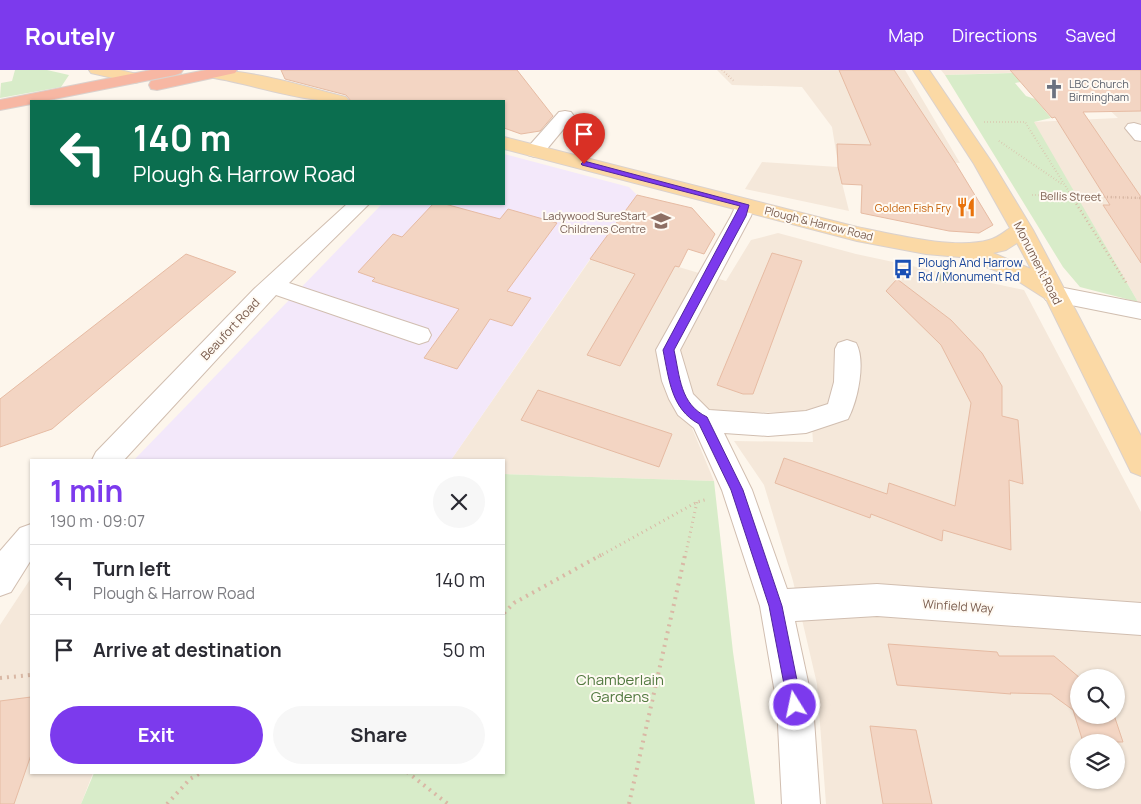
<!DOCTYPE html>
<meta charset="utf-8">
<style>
:root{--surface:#fff;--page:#f7f7f7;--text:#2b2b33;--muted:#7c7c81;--line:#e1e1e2;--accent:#7c3aed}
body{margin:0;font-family:Manrope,sans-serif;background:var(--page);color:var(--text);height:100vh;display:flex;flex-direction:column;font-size:19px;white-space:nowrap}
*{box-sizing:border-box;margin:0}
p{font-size:16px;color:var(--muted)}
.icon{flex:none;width:28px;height:28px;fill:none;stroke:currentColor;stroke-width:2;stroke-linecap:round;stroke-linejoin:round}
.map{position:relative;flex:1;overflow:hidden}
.panel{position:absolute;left:30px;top:389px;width:475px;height:315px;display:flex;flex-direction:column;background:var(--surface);border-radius:0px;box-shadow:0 1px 4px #0004}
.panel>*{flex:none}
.top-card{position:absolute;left:30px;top:30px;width:475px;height:105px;border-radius:0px;box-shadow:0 1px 4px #0004;background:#0b6e4f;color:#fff;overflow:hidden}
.fabs{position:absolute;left:1070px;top:599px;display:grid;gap:10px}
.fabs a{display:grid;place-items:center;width:55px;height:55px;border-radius:50%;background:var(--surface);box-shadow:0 1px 4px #0004;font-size:25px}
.pin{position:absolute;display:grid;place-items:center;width:42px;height:42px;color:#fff;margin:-51px -21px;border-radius:50% 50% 50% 0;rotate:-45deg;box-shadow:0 0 5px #0007}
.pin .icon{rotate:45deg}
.me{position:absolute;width:55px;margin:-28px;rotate:350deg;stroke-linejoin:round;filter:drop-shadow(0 0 4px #0008)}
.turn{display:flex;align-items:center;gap:18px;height:105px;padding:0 20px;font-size:22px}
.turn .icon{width:65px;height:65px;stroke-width:2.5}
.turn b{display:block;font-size:35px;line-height:42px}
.round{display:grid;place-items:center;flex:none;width:52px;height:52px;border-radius:26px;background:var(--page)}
.head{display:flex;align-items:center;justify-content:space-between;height:85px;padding:0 20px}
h1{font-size:30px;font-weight:700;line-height:38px;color:var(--accent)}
.action{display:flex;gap:10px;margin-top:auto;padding:10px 20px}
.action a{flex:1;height:58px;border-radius:30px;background:var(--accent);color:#fff;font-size:20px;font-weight:700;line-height:58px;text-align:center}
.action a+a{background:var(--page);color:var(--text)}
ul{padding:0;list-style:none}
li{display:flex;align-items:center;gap:15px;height:70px;padding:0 20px;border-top:1px solid var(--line)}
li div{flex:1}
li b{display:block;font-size:19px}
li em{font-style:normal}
header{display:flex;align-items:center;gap:30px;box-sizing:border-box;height:70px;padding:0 25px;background:var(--accent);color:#fff}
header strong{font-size:24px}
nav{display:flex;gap:28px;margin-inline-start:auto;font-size:18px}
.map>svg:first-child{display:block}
.residential{fill:#f5e8da;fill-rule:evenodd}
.education{fill:#f3e8fa}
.green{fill:#d8ecc9}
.building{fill:#f3d5c3;stroke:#e6bba3}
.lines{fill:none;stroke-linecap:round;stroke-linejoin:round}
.minor-casing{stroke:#d1beb0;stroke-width:2}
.major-casing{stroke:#dad1cd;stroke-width:2}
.highway-casing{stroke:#dad1cd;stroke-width:2}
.path-far3{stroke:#d9b8a5;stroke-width:2;stroke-dasharray:0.5 2.5;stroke-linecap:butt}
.path-far2{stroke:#d9b8a5;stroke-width:2.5;stroke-dasharray:1 3;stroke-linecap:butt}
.path-far1{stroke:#d9b8a5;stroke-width:3;stroke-dasharray:1 4;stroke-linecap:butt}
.path{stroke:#d9b8a5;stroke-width:4;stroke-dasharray:2 5;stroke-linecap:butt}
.minor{fill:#fff;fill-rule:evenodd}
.major{fill:#fbd9a5;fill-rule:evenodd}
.highway{fill:#f7b7a3;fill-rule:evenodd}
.tree{fill:#a0b28e}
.route{fill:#7c3aed;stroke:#51269a}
.labels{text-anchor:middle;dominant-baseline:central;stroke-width:4;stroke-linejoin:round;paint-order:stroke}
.far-worship-label{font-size:11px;fill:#5b616d;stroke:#fffaf3;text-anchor:start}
.far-street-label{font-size:11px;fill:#7a5c4d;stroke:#fffaf3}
.far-food-label{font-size:11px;fill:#c56008;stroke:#fffaf3;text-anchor:end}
.far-education-label{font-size:11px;fill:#785e54;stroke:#fffaf3;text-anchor:end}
.transit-label{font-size:12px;fill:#164399;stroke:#fffaf3;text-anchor:start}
.street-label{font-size:12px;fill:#7a5c4d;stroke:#fffaf3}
.near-park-label{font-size:15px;fill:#537a41;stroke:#fffaf3}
</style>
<header>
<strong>Routely</strong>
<nav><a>Map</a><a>Directions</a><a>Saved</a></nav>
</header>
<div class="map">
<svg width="1141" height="734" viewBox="0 0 1141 734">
<rect width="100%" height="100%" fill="#fdf6ec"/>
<g class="residential">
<polygon points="717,0 905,0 960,93 837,88 832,57 802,17 732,15"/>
<polygon points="941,0 1141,0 1141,232 1138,232 1033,52 1118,48 1067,1 945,5"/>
<polygon points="762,92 838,97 849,141 745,119"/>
<path d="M778 163 856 184 1024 220 1141 442V734H826L817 614 793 511 764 415 734 371 813 372 811 343 699 341 689 351 714 411 504 404V390H451L601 174 726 211 751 170ZM1079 608H1116V645H1079ZM1079 672H1116V710H1079Z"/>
<polygon points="31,508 31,702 93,703 81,734 0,734 0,555"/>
</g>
<polygon class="education" points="504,84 629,117 637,125 590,189 451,390 134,390 382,134 504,134"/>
<g class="green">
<polygon points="15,0 47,0 69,5 61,17 0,28 1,13 12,11"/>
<polygon points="1013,3 1021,12 1015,13 1026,26 1035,29 1051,48 1034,52 1138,232 1080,217 1063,197 945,5"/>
<polygon points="504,404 714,411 733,582 755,734 81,734 94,703 504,702"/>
</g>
<g class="building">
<polygon points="281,0 517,0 553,46 540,61 521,64 504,58 504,31 351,31 346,25 285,9"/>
<polygon points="839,0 894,0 956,94 993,155 979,163 949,161 861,143 862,115 842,114 838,97 837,74 871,75"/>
<polygon points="1010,0 1141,0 1141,41 1083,42 1141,127 1141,193 1103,135 1110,135 1055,47 1052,48"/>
<polygon points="637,125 692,138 715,164 704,184 688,179 679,197 675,196 620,296 587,285 635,204 590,189"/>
<polygon points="433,134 445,134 500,149 508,139 557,153 507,221 531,228 512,256 490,249 457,299 424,288 459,239 372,211 375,208 358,202 393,164 402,167"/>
<polygon points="772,183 802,191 753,324 743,324 717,315"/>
<polygon points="186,184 236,202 52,359 0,377 0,329"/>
<polygon points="897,209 951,250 982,283 1002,316 1002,346 1018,350 1023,414 1009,410 1011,480 943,460 942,471 871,444 870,448 775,413 784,388 887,424 889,413 955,436 971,333 941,275 886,221"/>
<polygon points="538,320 672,364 659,397 521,350"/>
<polygon points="888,574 997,582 999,586 1054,586 1080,608 1079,645 1114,645 1123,672 1083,672 1073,640 1051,624 1010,623 1011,624 897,615"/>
<polygon points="31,627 31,685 14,734 0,734 0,631"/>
<polygon points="870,656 916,660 932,734 883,734"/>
</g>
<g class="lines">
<defs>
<g id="minor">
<polygon points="565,41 571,42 574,46 571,50 542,85 535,87 528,85 526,81 528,77 559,42"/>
<polygon points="1134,53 1141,55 1141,71 1135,70 1125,58 1128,54"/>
<path d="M745 129 752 131 755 135 751 146 680 280 693 324 709 340 768 344 806 341 828 334 834 312 835 279 838 273 847 270 856 273C866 291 858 330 848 349L806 363 768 366 724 363 752 420 787 519 877 514 1141 533V565L877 546 795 551 813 635 820 734H782L777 635 760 536 722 420 694 358 678 345 669 329 662 311 656 280 731 146 738 131Z"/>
<polygon points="347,134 369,134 289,213 428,259 431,265 428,271 419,274 410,271 276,225 124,390 92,390 96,382 254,219"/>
<polygon points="1054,216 1141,233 1141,249 1046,230 1042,224 1046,218"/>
<polygon points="31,454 31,490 11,522 0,526 0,481 20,458"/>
</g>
<g id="major">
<polygon points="89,0 120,0 141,5 143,8 141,11 135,13 91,3"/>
<path d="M208 0C254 0 301 16 346 27L349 31C307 34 256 15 214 8L208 6 206 3Z"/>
<path d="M913 0H929L993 94 1033 160 1077 243 1141 366V406L1131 402 1046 229 1010 206 960 187 926 184 857 171 504 79V67L857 157C893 164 954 180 989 170 997 168 1003 163 1010 158L974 94ZM1017 173 1031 199 993 183 1006 180Z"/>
</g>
<g id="highway">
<polygon points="151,0 183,0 181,3 175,5 44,31 31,31 31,34 0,40 0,30"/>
<polygon points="206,0 237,0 235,3 157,20 151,19 149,15 151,11"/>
</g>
</defs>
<use href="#minor" class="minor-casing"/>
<use href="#major" class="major-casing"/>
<use href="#highway" class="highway-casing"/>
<g class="path-far3">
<polyline points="722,0 735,12"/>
<polyline points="984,52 1025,52 1073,128"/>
<polyline points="999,71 1062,114"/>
<polyline points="1032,125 1141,128"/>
</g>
<g class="path-far2">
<polyline points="1072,127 1127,214"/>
<polyline points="1107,127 1141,128"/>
</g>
<g class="path-far1">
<polyline points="598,487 697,432 708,429"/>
<polyline points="685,487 697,432"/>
</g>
<g class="path">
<polyline points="504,543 514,533 601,485"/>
<polyline points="0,608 31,605"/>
<polyline points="407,702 448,734"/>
<polyline points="167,734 190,709 202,702"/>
<polyline points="629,734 685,485"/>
</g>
<use href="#minor" class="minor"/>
<use href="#major" class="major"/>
<use href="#highway" class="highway"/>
</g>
<circle class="tree" cx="945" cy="207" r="6"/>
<path class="route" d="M584 91 749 135 746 146 674 280C680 307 680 334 707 347L743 420 782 536 802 635 800 640 795 643 790 640 788 635 769 536 731 420 699 354C671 339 669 309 663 280L740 136 582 95 581 94Z"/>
<defs>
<symbol id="church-bare" viewBox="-9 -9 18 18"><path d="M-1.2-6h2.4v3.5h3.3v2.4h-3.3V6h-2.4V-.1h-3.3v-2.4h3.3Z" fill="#6b7280" stroke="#fffaf3" stroke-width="2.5" paint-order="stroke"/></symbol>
<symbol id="restaurant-bare" viewBox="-9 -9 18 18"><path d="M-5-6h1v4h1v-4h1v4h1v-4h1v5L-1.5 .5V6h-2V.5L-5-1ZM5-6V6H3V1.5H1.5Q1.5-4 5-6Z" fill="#e8710a" stroke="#fffaf3" stroke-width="2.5" paint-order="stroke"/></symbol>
<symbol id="school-bare" viewBox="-9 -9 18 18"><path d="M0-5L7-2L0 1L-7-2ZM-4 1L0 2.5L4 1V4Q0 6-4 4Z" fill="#8d6e63" stroke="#fffaf3" stroke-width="2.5" paint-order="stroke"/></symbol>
<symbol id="bus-bare" viewBox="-9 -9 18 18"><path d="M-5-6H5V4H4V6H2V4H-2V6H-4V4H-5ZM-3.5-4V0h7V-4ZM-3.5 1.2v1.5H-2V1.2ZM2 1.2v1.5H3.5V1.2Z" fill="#1a4fb4" stroke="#fffaf3" stroke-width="2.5" paint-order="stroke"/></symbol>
</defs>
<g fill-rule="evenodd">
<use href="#church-bare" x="1040" y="5" width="28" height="28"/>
<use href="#restaurant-bare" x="952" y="123" width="28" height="28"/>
<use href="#school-bare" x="647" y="137" width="28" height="28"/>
<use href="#bus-bare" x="889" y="185" width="28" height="28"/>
</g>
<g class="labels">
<g class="far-worship-label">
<text x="1069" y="13">LBC Church<tspan x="1069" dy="13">Birmingham</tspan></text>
</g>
<g class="far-street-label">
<text transform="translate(1071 126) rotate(1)">Bellis Street</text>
<text transform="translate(819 153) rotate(14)">Plough &amp; Harrow Road</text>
</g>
<g class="far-food-label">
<text x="951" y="137">Golden Fish Fry</text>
</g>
<g class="far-education-label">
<text x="646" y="145">Ladywood SureStart<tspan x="646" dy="13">Childrens Centre</tspan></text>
</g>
<g class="transit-label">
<text x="918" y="192">Plough And Harrow<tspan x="918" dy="14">Rd / Monument Rd</tspan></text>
</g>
<g class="street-label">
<text transform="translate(1038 193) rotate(63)">Monument Road</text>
<text transform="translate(230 259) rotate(-47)">Beaufort Road</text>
<text transform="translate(958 536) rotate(4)">Winfield Way</text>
</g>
<g class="near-park-label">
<text x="620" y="609">Chamberlain<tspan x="620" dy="17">Gardens</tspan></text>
</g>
</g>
</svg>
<div class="fabs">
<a><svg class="icon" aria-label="search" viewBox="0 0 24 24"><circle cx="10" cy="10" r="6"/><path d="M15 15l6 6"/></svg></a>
<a><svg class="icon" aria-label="layers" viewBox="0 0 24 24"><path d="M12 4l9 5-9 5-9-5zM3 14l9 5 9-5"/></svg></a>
</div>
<div class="pin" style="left:584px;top:94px;background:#d93025"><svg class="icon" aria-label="arrive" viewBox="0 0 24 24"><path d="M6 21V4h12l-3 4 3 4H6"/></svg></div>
<svg class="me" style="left:795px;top:635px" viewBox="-20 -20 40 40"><circle r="17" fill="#7c3aed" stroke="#fff" stroke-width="3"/><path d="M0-11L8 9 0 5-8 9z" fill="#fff"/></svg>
<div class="top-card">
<div class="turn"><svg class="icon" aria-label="left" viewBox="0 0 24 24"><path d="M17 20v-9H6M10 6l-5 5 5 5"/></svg><div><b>140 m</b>Plough &amp; Harrow Road</div></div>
</div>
<section class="panel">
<div class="head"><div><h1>1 min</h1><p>190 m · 09:07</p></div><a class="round"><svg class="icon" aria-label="close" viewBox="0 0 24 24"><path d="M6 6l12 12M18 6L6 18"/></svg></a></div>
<ul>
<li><svg class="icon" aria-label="left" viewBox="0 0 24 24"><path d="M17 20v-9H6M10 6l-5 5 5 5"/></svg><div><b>Turn left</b><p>Plough &amp; Harrow Road</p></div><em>140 m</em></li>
<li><svg class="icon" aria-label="arrive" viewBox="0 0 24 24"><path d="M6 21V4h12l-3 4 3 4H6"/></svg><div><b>Arrive at destination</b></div><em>50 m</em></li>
</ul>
<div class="action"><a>Exit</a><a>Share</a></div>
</section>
</div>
